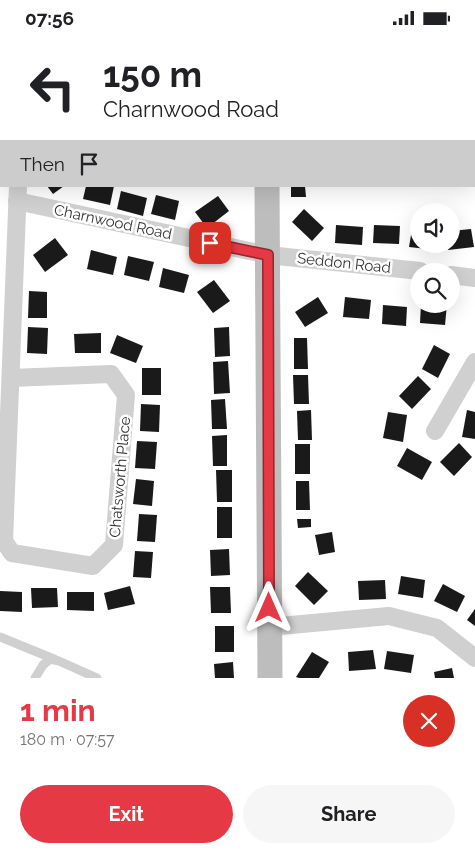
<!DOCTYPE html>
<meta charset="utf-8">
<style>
:root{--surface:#fff;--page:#f6f6f6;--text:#202124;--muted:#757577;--accent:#e63946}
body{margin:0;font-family:Raleway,sans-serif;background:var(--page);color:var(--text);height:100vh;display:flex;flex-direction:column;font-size:19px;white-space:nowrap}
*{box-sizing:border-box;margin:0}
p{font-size:16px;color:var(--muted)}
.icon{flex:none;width:28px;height:28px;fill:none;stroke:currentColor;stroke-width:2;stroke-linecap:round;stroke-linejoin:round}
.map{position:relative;height:643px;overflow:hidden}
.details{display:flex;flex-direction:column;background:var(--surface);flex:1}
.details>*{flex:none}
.top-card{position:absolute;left:0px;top:0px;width:475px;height:152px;box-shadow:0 5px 20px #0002;background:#fff;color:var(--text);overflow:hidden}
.controls{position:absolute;left:410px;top:168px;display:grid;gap:10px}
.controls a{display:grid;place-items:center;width:50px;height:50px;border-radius:50%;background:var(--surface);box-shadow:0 5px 20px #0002;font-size:25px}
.pin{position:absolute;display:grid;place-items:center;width:42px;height:42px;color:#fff;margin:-21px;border-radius:10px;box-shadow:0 2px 8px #0006}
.me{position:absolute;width:55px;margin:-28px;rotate:0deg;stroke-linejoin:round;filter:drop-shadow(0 0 4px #0008)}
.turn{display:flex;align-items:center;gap:18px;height:105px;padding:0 20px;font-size:22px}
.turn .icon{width:65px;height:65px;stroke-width:2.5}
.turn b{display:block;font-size:35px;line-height:42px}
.then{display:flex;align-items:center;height:48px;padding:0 20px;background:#0003;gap:10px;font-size:19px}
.round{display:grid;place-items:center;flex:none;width:52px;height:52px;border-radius:26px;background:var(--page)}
.headline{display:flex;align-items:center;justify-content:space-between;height:85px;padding:0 20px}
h1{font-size:30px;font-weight:700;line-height:38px;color:var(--accent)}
.action{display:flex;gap:10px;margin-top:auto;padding:10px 20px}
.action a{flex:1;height:58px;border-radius:30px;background:var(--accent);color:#fff;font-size:20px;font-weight:700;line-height:58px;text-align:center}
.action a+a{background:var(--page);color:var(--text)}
.status{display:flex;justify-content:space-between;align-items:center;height:35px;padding:0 25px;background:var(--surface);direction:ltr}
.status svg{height:14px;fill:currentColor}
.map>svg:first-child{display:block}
.building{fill:#1a1a1a}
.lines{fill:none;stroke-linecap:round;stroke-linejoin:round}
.lane{stroke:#d0d0d0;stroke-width:9}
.street{stroke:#d0d0d0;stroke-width:18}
.secondary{stroke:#bdbdbd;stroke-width:25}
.highway{stroke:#9a9a9a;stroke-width:28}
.route-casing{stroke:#96252e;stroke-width:12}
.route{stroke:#e63946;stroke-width:9}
.labels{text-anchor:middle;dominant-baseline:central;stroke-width:5;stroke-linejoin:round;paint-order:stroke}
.street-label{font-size:15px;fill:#333;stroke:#fff}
</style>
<div class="status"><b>07:56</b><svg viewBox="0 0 49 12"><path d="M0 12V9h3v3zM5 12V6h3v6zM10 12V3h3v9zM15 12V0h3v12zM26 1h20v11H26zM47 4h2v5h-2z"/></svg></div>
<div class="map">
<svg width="475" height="643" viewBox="0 0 475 643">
<rect width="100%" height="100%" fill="#fff"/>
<g class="building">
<polygon points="47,151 64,151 53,159"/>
<polygon points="86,151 114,151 110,170 83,164"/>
<polygon points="291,151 305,151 306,162 291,162"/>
<polygon points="121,156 147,163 143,181 117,174"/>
<polygon points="156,160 179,166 175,185 151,179"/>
<polygon points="218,161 229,176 207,193 195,177"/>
<polygon points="304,174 324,193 312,206 292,187"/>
<polygon points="336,190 363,192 362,210 335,208"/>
<polygon points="374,190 400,191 399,209 373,208"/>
<polygon points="412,194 419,195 419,209 437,209 436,215 409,212"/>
<polygon points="471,194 474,212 448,215 447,209 451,209 451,196"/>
<polygon points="55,203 68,220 45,237 33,220"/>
<polygon points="91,215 117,222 113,240 87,234"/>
<polygon points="128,221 154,227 149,246 124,240"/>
<polygon points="163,233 189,240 184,258 159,252"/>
<polygon points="214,245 230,266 213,278 197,257"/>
<polygon points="29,256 47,257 47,283 28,283"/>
<polygon points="318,262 328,278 305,292 295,277"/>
<polygon points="345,262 371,265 369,284 343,282"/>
<polygon points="421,269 447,269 445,290 420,288"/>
<polygon points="383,270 407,272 406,291 382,289"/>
<polygon points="28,292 48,293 47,319 27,318"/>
<polygon points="229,292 230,321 215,322 214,293"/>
<polygon points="101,298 101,318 75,318 74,299"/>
<polygon points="117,300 143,311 136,328 110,318"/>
<polygon points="294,303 307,303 308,334 294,334"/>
<polygon points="434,310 450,319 438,343 422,334"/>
<polygon points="228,326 230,358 214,359 213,327"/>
<rect x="142" y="333" width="19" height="27"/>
<polygon points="293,340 308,340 309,369 294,369"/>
<polygon points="418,341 431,354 412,374 399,361"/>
<polygon points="225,364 227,394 212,394 211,365"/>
<polygon points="141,369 160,370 159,397 140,396"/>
<polygon points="311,375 312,405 298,405 297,376"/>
<polygon points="467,375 475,377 475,404 462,402"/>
<polygon points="388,377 407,380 403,407 383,403"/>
<polygon points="227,400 227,431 213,431 212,401"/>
<polygon points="137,406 157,407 155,434 135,433"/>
<polygon points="459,408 472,422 454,441 440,427"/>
<rect x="295" y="409" width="15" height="30"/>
<polygon points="407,413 432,427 422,445 397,431"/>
<polygon points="216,435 232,435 232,467 217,467"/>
<polygon points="136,444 154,446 152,471 133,469"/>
<polygon points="296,446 309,446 310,475 296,475"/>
<rect x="217" y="472" width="15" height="31"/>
<polygon points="139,479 157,480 155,507 137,506"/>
<polygon points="297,484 311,484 311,492 298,493"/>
<polygon points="332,497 335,517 319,520 315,500"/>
<polygon points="229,514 230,540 211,541 210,515"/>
<polygon points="135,516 153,517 151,543 133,542"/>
<polygon points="308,537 328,556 314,570 295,551"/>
<polygon points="401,541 425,545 423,563 398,559"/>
<polygon points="385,545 386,564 359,565 358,546"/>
<polygon points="443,549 465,561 457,577 434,566"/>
<polygon points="130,551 135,569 108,575 104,558"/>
<polygon points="210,552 230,552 231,578 211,578"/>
<polygon points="31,553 57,553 58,572 32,573"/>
<polygon points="0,556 22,557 22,577 0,576"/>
<polygon points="67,557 94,557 94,576 67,575"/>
<polygon points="475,574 475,591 467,585"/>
<rect x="215" y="591" width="19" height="26"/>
<polygon points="373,615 376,634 349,636 348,617"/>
<polygon points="387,616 414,620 411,638 384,634"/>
<polygon points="312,617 329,627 319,643 299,643 296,642"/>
<polygon points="233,627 234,643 215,643 214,629"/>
<polygon points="452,633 454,643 435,643 434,637"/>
</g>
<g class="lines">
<g class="lane">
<polyline points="0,602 54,624"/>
<polyline points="35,643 43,630 50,624 59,626 97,643"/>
</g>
<g class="street">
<polyline points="310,1 310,0"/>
<polyline points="17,166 268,220 420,236"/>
<polyline points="451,240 475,243"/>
<polyline points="11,343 111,339 126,360 114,510 93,531 12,518 4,506 18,151"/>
<polyline points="435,396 475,327"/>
<polyline points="269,592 389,581 437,593 475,623"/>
</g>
<polyline class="secondary" points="267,151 270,643"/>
<g class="highway">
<polyline points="29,0 36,1"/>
<polyline points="474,48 475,48"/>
</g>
</g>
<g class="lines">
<defs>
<polyline id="route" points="210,208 268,220 269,573"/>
</defs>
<use href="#route" class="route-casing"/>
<use href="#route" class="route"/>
</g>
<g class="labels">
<g class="street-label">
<text transform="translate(113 187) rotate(12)">Charnwood Road</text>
<text transform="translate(344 228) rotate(6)">Seddon Road</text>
<text transform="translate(120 442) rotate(-85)">Chatsworth Place</text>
</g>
</g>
</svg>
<div class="controls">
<a><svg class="icon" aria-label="sound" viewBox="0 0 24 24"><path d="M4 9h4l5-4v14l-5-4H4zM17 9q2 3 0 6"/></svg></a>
<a><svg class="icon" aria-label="search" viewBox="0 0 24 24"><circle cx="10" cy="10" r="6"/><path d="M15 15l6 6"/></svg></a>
</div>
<div class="pin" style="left:210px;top:208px;background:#d93025"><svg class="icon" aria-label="arrive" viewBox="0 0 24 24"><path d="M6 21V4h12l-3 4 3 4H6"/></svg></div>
<svg class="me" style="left:269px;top:573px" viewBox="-20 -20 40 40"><path d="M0-17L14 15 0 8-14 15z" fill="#e63946" stroke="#fff" stroke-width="4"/></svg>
<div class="top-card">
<div class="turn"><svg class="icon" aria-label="left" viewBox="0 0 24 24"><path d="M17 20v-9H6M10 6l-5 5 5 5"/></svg><div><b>150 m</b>Charnwood Road</div></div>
<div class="then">Then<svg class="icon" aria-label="arrive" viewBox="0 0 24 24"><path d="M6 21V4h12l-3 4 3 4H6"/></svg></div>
</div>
</div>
<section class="details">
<div class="headline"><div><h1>1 min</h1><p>180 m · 07:57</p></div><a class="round" style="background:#d93025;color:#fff"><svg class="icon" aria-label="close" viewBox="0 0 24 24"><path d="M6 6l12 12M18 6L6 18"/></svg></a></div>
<div class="action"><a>Exit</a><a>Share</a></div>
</section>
